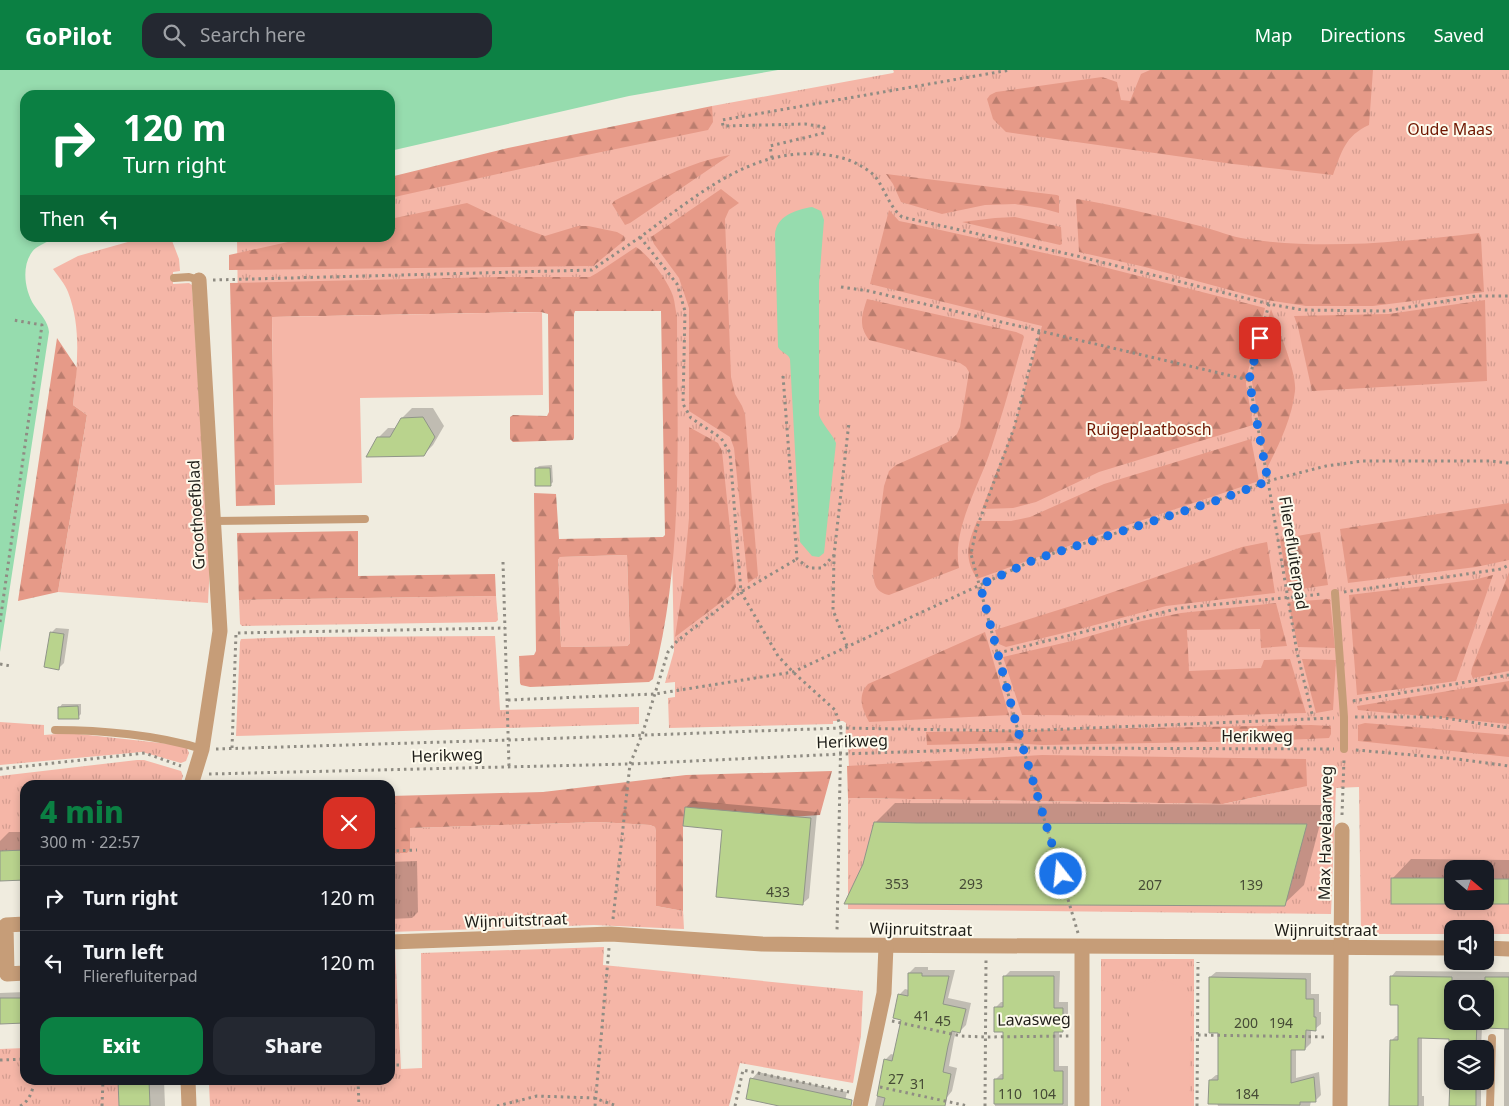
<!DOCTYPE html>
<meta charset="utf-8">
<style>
:root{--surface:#171b24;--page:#242831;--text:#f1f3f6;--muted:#9ea1a6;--line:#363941;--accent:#0b8043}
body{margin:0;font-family:"Noto Sans",sans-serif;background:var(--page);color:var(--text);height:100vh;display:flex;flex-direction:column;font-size:19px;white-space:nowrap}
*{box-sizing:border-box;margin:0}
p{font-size:16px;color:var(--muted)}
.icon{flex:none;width:28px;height:28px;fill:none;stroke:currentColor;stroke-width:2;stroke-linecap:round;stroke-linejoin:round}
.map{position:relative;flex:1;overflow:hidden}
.side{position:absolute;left:20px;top:710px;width:375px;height:305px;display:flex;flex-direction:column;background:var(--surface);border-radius:15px;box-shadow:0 2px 8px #0003}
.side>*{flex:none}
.top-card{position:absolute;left:20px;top:20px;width:375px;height:152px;border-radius:15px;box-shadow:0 2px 8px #0003;background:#0b8043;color:#fff;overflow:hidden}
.needle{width:32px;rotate:109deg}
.fabs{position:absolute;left:1444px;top:790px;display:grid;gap:10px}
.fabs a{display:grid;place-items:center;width:50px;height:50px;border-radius:10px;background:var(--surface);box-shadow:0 2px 8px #0003;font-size:25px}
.pin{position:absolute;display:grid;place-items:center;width:42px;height:42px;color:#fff;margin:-21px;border-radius:10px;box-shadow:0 2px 8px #0006}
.me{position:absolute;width:55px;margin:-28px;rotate:344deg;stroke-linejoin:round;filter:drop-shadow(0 0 4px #0008)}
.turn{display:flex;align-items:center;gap:18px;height:105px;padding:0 20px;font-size:22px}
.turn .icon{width:65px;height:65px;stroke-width:2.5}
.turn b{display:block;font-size:35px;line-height:42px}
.then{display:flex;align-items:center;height:48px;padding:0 20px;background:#0003;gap:10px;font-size:19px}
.round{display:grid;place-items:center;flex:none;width:52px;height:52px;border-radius:15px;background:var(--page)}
.summary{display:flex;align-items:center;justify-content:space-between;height:85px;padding:0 20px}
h1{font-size:30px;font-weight:800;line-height:38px;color:var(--accent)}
.button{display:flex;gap:10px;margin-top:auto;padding:10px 20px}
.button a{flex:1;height:58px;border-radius:15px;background:var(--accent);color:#fff;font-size:20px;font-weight:800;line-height:58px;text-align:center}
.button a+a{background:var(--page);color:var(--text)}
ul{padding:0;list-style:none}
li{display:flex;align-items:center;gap:15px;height:65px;padding:0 20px;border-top:1px solid var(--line)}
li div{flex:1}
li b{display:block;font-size:19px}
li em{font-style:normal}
header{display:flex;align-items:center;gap:30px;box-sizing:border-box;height:70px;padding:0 25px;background:var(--accent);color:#fff}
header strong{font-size:24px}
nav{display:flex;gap:28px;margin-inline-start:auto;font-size:18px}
.search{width:350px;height:45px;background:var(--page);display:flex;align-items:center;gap:12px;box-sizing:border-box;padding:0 18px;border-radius:15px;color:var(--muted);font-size:19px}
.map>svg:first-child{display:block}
.grass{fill:url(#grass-tufts);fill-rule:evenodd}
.forest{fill:url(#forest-firs);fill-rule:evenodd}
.garden{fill:#f5b6a7}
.water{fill:#96dcae}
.shadow{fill:#0003;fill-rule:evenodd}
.building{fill:#b9d38d;stroke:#909589}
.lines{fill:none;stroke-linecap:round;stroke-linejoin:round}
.path{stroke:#8f8c83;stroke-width:3;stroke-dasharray:2.5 4;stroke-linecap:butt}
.service{stroke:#c69d78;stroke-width:8}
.minor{stroke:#c69d78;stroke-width:15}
.route{stroke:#1a73e8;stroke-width:9;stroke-dasharray:0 16.2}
.labels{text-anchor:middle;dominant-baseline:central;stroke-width:4;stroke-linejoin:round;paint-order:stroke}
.number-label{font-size:14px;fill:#464b36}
.park-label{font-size:16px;fill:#6f1601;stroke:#fdfaec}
.street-label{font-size:16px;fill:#1f1e19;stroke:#fdfaec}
</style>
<header>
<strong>GoPilot</strong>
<div class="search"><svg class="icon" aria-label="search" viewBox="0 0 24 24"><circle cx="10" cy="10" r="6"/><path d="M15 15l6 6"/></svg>Search here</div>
<nav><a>Map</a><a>Directions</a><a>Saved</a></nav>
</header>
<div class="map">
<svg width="1509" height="1036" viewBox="0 0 1509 1036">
<defs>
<pattern id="grass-tufts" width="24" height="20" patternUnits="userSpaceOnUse" patternTransform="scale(1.25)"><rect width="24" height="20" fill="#f5b6a7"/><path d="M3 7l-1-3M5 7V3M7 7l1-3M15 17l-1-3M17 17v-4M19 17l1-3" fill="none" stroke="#d29c8f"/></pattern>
<pattern id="forest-firs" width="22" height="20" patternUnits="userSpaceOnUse" patternTransform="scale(1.25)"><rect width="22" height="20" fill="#e69a88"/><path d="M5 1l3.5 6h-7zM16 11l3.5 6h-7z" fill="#ba7d6e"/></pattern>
</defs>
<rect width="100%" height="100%" fill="#f0ecdf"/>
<g class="grass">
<path d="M893 0H1509V864H1485V859H1452V864H1361L1359 717 1336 718 1331 844 848 839V728L1223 734 1297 718 850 717 848 678H845L846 653 843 651H833V654L669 658 668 628 675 627V612L665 613 674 581 667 233 238 238 237 168H390V114L712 37V36L893 3 894 2ZM1452 799H1485V831H1452Z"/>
<path d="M142 168H171L179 189 180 201 173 202V214L189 213 192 215 210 493 208 533 58 522 87 345 73 335C77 297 82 258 68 222 65 214 58 206 53 199L78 186Z"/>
<polygon points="627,485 630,573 627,576 561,577 558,490 560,487"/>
<polygon points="496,526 498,550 496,552 242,556 240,554 239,530"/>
<polygon points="495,566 500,640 639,637 639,654 236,666 240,572 241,569 302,567"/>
<polygon points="0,652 44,655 44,665 70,663 179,675 187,678 189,683 186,691 181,693 142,682 0,695"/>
<polygon points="137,690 144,690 181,701 183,706 180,715 25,715 25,780 0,781 0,706"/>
<polygon points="599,752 650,755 655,757 656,762 656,836 683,841 684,859 594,855 390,862 390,783 407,783 410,758"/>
<polygon points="604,877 603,895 863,921 861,965 853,1013 740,993 729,1036 210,1036 209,1014 390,1010 390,878 395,878 401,999 422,998 421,883"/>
<rect x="1101" y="889" width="93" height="147"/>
<polygon points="25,978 25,1010 118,1010 119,1036 0,1036 0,979"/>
</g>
<g class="forest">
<path d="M1150 0H1373L1369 55C1345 66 1342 81 1333 105L1233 94 1006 62 993 49 987 29 990 25 996 22 1102 7 1117 12 1121 30 1130 31 1141 4Z"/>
<polygon points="712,36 713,52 708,60 543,94 390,128 390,107 508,78"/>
<path d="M730 85 630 153 625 155 612 134 614 131C650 113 689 92 730 85Z"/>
<polygon points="886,104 1057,125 1059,126 1059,143 1041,138 1015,134 985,135 942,144 901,132 893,114"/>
<polygon points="721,119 739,133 729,140 725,149 731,307 735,324 742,336 745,344 758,506 748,513 734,378 730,367 689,341 689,238 679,208 654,174 651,167"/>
<path d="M1077 129C1119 136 1159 146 1200 156 1216 160 1231 167 1247 169 1325 180 1402 172 1479 163L1481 168 1484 222 1373 236H1306L1267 230 1145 197 1079 182 1076 130Z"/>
<polygon points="467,133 514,155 545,166 578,156 588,156 617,162 624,166 625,170 593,196 229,200 229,185 306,168 390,168 390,149"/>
<polygon points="889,140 899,151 909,153 1076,190 1265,238 1247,305 1246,314 1253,355 1099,402 1036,432 1013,438 982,439 1014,357 1042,256 870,214"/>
<polygon points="1015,147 1061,157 1062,174 1060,175 962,152 995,148"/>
<path d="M636 177C649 185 668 211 673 226 675 232 675 239 677 246 677 367 684 490 653 609L649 612 530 617 521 615 520 613 519 586 534 585 536 581 534 423 556 424 559 469 663 467 665 465 661 241H575L574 244V368L573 370 513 372 510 369V347L513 345 547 346 549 342 548 244 541 242 272 247 275 435 236 436 230 213 497 207H590L597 203ZM627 485 630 573 627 576 561 577 558 490 560 487Z"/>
<path d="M867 229 1016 262 1023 265 1024 267C1013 307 1002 346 989 385 977 419 952 461 959 498L889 525C875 522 874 514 873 501L884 416 889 401 896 395 948 372 957 364 960 357 969 302 966 297 960 293 869 270C858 255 862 245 867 229Z"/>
<polygon points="1485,230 1487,311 1312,321 1298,257 1294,246 1389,244"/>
<path d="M1271 239C1278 259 1297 302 1295 321 1292 348 1279 375 1267 398L1252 312V302Z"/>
<polygon points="57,268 77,298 73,335 87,345 58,522 18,531"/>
<polygon points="689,357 718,373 722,381 736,517 732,524 675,567 683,515 689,448"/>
<path d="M1251 369 1259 411 1113 460 977 509C963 487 968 473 977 451H1011L1030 447 1104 414Z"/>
<polygon points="1509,433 1509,490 1476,497 1348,513 1340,459"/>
<polygon points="358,461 358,506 495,504 496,526 239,530 237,463"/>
<polygon points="1320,462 1328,515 1288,521 1280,469"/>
<polygon points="1267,472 1275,523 1166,536 1080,559 1014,575 1006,577 999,574 995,560 1090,530 1242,477"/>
<polygon points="1509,502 1509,601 1473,608 1471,604 1472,598"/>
<polygon points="1493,505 1456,611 1357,625 1349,525 1473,510"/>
<polygon points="1330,529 1335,578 1298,577 1288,532"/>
<polygon points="1276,533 1287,576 1261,578 1260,559 1187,560 1189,601 1261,598 1264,590 1290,589 1306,643 1204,646 1022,645 1003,587 1076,570 1142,551 1181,543"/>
<path d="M985 562 1009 645 869 652C862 639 857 626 868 614Z"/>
<polygon points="1302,589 1336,590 1333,640 1316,643"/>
<polygon points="1509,611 1509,654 1358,640 1357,636"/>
<polygon points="1365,653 1509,665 1509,687 1358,671 1358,655"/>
<polygon points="1311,655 1331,656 1331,664 1329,668 1263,671 1042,675 1011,673 927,675 926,662"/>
<polygon points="1042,685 1306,689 1307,716 1223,734 848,728 847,696"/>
<polygon points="832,701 820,745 683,754 683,841 656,836 656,762 655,757 650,755 599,752 410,758 410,779 407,783 390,783 390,726 543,722 686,705"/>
</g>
<g class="garden">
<polygon points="542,242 543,325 360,328 362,413 274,415 272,247"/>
<path d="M1158 910C1175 912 1185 919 1191 936L1189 1024 1184 1036H1136L1129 1027V938C1132 922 1143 914 1158 910Z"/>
</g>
<g class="water">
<path d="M0 0H778L629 26 390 81V25H25V168H55C48 172 36 176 32 182 21 197 25 221 34 235 40 244 48 251 49 262L0 582Z"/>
<path d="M812 137 821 141 824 150 819 213V345C823 356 832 363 836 373L824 483 819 487 812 486 800 472 790 289C788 283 781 283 778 277L775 165C776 146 795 140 812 137Z"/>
</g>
<g class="shadow">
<polygon points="412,338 433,338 444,356 433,375 423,385 378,368 388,358 397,358 402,348"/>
<polygon points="552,395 553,412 550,415 536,399 539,396"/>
<polygon points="56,558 69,559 64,593 59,598 51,563"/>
<polygon points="62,634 81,634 81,644 78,647 60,637"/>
<polygon points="693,731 817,742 809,828 802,834 723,759 686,737"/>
<polygon points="895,733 1325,735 1304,815 1284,834 864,794 875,753"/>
<polygon points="9,762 25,762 25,809 0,810 0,771"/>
<path d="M1411 789 1509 790V833H1392V809ZM1452 799H1485V831H1452Z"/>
<polygon points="417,791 418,842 412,848 390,849 390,792"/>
<polygon points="915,897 928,897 928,900 955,900 948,928 971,933 966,955 960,961 956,961 954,969 949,996 957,998 952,1021 940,1036 875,1036 885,990 891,984 895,985 903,949 899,925 905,919 909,920 909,903"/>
<polygon points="1010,901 1060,901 1059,932 1068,932 1068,955 1063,961 1059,961 1059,996 1068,996 1068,1036 995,1036 995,1010 1001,1004 1004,1004 1004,961 995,938 1001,932 1004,932 1004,907"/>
<path d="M1396 901 1509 902V1036H1504V957H1482L1481 979H1452V1011H1481V1036H1450V967H1422V1026H1424V1036H1390L1391 971 1396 966H1400V934L1391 907ZM1452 919H1485V951H1452Z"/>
<polygon points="1216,902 1311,903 1311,924 1319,924 1319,942 1321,942 1321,954 1315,959 1311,959 1311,973 1305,979 1296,979 1296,1008 1319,1002 1321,1025 1315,1031 1311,1031 1310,1036 1218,1036 1210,1010 1216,1005 1219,1005 1219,962 1210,907"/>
<polygon points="25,922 25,952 0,952 0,923"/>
<polygon points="758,1002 847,1022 844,1036 778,1036 752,1009"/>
<polygon points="120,1010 164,1010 165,1036 121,1036"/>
</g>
<g class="building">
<polygon points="423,347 435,367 424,386 366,387 377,367 390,367 401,348"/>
<polygon points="535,398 550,398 551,416 535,416"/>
<polygon points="50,562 64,564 59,600 44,597"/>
<polygon points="78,636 79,649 58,649 58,637"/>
<polygon points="685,737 811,748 803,835 716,827 722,760 683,756"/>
<polygon points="874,752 917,753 1307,754 1285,836 844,834 863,794"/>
<polygon points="25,780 25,810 0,811 0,781"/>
<rect x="1391" y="808" width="61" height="26"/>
<rect x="1485" y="809" width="24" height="25"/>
<polygon points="908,903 922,903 922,906 949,906 943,934 966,939 960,963 952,961 948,976 943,1002 951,1004 945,1036 883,1036 885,1028 877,1026 884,989 892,991 901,950 893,948 898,924 908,926"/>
<polygon points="1003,906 1054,906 1054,938 1063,938 1063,962 1054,962 1054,1001 1063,1001 1063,1034 994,1034 994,1009 1003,1009 1003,962 994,962 994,937 1003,937"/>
<polygon points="1390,906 1452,907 1452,951 1477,951 1476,979 1449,979 1449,969 1418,968 1418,1036 1389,1036 1390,970 1398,970 1398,935 1390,935"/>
<polygon points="1209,907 1306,909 1306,929 1314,929 1314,947 1316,947 1316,961 1306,960 1305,980 1291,980 1291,1013 1314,1007 1316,1032 1300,1032 1300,1035 1208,1034 1209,1010 1218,1010 1218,963 1209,963"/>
<polygon points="1485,907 1509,907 1509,959 1485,958"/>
<polygon points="0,928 25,928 25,953 0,954"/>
<polygon points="750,1008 852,1030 851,1036 779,1036 746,1029"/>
<polygon points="118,1010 149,1010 150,1036 119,1036"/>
<polygon points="1450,1011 1476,1011 1476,1036 1449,1036"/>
</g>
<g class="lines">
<g class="path">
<polyline points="772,88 770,76 824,63 824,57 805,54 723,56 722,50 1010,0"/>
<polyline points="640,167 677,214 685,241 683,334 691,348 721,368 730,383 741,522 778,586 793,602 835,640 841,658 837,861"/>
<path d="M213 210 592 200C609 188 626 177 643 165 695 127 749 79 818 84 831 85 848 88 859 95 865 98 873 103 877 109 886 122 889 136 902 147L1077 186 1269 234 1303 240 1386 241 1476 226H1509"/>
<polyline points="841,217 869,221 1249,310"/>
<polyline points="1269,234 1249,310 1268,411 1297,582 1313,648"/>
<polyline points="1039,262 1014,358 976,460 971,484 1018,661 1078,863"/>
<polyline points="783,306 797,489 809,498 822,498 834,485 849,352"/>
<polyline points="834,485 833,540 847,576"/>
<polyline points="503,492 509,696"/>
<polyline points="1344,522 1501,499 1509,495"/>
<polyline points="0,552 42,255 13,250"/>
<polyline points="998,583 1180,538 1323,524"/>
<polyline points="0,594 11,596"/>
<polyline points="508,630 655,624 793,602 1036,489 1224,428 1268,411 1326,396 1363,391 1490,391 1509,393"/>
<polyline points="1353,631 1509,605"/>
<polyline points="1355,647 1438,647 1509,658"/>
<polyline points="232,678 236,563 505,558"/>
<polyline points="216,679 509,670 841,658 1018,661 1334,648"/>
<polyline points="1356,680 1457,689 1509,696"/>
<polyline points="0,699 145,683 181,696"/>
<polyline points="209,704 630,694 842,684 1023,678 1334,679"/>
<polyline points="1342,745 1344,689"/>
<polyline points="390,781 417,780"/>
<polyline points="613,849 630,694 642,665 668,582 677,571 741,522 797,489"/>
<polyline points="892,951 961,966 986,967 1069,966"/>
<polyline points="1198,965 1327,967"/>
<polyline points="0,990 25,989"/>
<polyline points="390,995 403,995"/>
<polyline points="358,1010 359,1036"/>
<polyline points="880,1017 968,1036"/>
<path d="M20 1036C30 1031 32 1021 35 1010"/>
<polyline points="102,1036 103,1010"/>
<polyline points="497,1036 537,1026 594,1028 617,1036"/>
<polyline points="595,1036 609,878"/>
<polyline points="735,1036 743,1000 849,1022"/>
<polyline points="985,1036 986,890"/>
<polyline points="1197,1036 1198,892"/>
</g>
<g class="service">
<polyline points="174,208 189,207 199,210"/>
<polyline points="214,451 365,449"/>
<polyline points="1335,523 1344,647 1344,679"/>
<path d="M55 660C100 660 159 665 202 679"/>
<polyline points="1490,1036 1492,968"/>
</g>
<g class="minor">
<polyline points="191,715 202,679 220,561 199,210"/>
<polyline points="25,854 6,855 7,904 25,903"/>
<polyline points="390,872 611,864 762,874 837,875 1452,878"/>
<polyline points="1485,878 1509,879"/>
<polyline points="188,1010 189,1036"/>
<polyline points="860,1036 884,923 886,876"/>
<polyline points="1082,1036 1082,877"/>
<polyline points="1340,1036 1342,760"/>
</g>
</g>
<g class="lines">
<polyline class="route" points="1061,804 1018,661 980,515 1036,489 1224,428 1268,411 1249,310 1260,268"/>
</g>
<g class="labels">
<g class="number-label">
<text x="897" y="813">353</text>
<text x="971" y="813">293</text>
<text x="1150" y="814">207</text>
<text x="1251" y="814">139</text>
<text x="778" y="821">433</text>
<text x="922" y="945">41</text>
<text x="943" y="950">45</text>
<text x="1246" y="952">200</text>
<text x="1281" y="952">194</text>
<text x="896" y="1008">27</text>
<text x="918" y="1013">31</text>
<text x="1010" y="1023">110</text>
<text x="1044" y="1023">104</text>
<text x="1247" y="1023">184</text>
</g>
<g class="park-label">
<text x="1450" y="59">Oude Maas</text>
<text x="1149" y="359">Ruigeplaatbosch</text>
</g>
<g class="street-label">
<text transform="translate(196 445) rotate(-93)">Groothoefblad</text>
<text transform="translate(1294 483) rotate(81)">Flierefluiterpad</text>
<text x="1257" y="666">Herikweg</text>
<text transform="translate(852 671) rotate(-2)">Herikweg</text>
<text transform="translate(447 685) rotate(-2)">Herikweg</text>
<text transform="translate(1325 763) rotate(-89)">Max Havelaarweg</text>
<text transform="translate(516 850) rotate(-2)">Wijnruitstraat</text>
<text transform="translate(921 859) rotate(1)">Wijnruitstraat</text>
<text x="1326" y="860">Wijnruitstraat</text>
<text transform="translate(1034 949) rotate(-1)">Lavasweg</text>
</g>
</g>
</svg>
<div class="fabs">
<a><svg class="needle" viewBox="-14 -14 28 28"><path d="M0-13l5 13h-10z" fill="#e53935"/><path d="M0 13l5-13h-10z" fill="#9ea1a6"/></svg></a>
<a><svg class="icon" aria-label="sound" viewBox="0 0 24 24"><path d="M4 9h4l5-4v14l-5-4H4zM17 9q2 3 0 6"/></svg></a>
<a><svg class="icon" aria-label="search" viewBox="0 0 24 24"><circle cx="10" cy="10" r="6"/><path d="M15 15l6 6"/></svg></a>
<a><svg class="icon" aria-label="layers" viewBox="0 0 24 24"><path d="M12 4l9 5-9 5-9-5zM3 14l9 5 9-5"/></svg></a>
</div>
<div class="pin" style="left:1260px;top:268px;background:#d93025"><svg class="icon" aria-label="arrive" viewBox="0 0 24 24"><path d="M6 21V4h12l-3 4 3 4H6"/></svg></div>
<svg class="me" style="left:1061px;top:804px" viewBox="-20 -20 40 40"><circle r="17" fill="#1a73e8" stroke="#fff" stroke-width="3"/><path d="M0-11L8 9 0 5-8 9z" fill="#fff"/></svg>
<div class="top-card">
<div class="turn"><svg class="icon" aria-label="right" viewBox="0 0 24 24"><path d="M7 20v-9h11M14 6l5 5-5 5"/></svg><div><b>120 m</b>Turn right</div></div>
<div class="then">Then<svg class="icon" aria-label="left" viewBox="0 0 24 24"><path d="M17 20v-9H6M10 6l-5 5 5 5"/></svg></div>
</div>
<section class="side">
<div class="summary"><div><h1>4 min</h1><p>300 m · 22:57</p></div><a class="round" style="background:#d93025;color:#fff"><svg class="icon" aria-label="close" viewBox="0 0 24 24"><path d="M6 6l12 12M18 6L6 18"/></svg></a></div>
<ul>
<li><svg class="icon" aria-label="right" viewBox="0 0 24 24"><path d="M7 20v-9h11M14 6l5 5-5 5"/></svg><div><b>Turn right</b></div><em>120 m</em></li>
<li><svg class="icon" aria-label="left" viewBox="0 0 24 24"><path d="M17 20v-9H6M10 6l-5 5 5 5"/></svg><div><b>Turn left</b><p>Flierefluiterpad</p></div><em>120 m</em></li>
</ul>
<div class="button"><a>Exit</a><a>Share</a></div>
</section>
</div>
